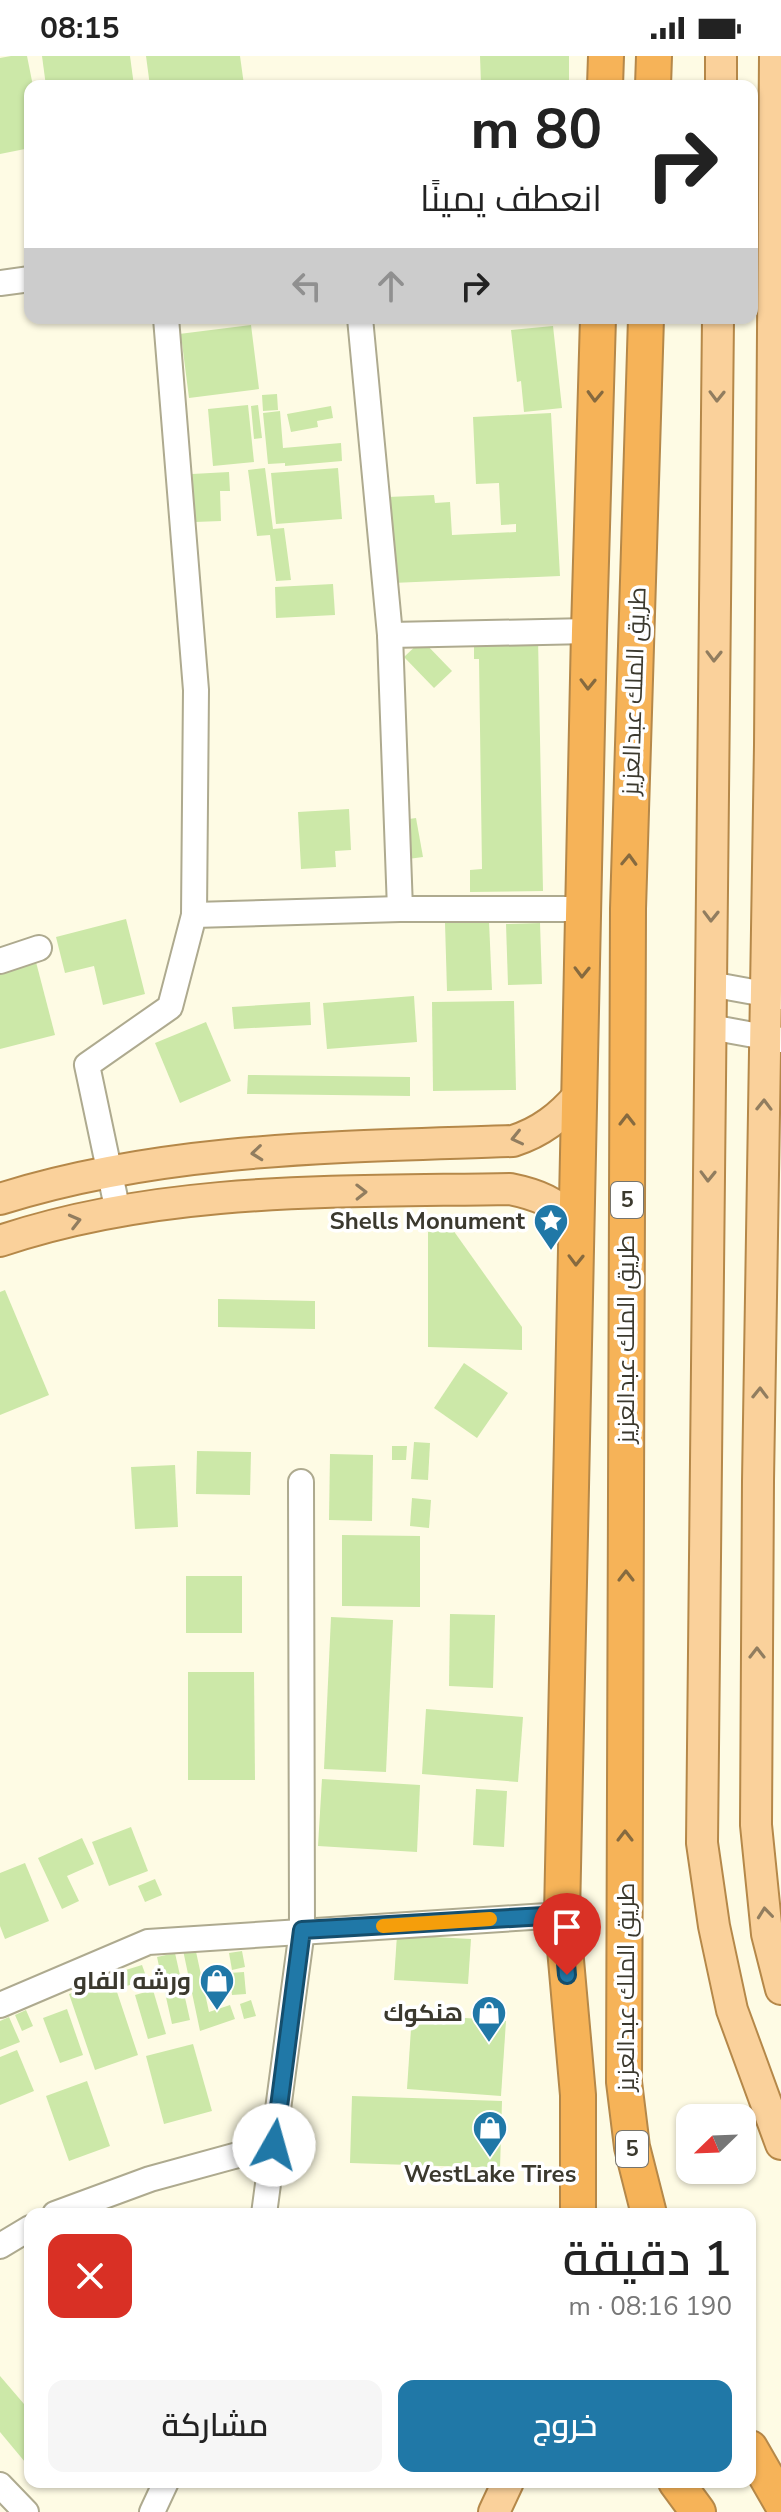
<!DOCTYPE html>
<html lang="ar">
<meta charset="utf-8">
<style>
:root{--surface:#fff;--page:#f6f6f6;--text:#222;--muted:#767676;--accent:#2078a7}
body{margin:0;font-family:"Nunito Sans",Cairo,sans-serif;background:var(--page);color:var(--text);direction:rtl;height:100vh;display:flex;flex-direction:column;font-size:30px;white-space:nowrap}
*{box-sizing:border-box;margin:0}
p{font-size:26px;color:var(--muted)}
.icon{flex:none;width:44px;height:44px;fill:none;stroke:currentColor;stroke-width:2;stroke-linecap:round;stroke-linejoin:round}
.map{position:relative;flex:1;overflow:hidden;direction:ltr}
.sheet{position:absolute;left:24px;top:2152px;width:732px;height:280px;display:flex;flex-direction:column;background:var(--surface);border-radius:16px;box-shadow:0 2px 6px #0004;direction:rtl}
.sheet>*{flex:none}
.banner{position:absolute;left:24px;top:24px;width:734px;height:244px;border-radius:16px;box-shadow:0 2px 6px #0004;direction:rtl;background:#fff;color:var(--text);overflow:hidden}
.needle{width:52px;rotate:247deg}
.fabs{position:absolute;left:676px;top:2048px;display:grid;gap:16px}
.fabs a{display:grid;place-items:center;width:80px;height:80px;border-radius:16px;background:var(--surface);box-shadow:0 2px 6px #0004;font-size:40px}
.pin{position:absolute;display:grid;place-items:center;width:68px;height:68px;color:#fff;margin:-82px -34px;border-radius:50% 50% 50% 0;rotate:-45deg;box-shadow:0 0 8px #0007}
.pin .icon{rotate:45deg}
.me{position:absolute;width:88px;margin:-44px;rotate:7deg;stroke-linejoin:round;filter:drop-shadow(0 0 6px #0008)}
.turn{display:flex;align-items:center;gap:28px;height:168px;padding:0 24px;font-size:36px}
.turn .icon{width:104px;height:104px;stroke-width:2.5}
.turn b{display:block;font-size:56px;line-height:68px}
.lanes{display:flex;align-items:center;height:76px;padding:0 24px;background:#0003;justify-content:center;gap:40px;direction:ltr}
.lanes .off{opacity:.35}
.round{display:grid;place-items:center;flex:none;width:84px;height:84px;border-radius:16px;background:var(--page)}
.head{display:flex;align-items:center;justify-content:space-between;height:136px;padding:0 24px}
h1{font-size:48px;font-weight:600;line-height:60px}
.button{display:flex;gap:16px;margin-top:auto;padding:16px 24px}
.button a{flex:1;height:92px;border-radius:16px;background:var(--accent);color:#fff;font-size:32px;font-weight:600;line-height:92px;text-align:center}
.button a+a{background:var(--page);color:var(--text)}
.status{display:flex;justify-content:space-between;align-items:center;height:56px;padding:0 40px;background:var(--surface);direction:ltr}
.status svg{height:22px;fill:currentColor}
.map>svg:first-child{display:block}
.building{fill:#cce8a8}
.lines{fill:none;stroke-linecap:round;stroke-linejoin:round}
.minor-casing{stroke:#aeaa8f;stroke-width:28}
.major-casing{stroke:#b58849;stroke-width:34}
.highway-casing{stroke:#b58849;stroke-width:38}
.minor{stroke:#fff;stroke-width:24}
.major{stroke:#fad19b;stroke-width:30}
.highway{stroke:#f6b358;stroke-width:34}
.oneway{stroke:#866a3f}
.oneway2{stroke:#917d5f}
.route-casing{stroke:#154e6d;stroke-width:20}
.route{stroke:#2078a7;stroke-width:14}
.slow{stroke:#f59e0b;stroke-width:14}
.labels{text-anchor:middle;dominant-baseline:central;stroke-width:7;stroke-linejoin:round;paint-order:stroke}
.shield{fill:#fff;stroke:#76746d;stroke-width:2}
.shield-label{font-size:22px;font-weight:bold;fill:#3b392e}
.street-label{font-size:24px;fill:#3b392e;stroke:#fff}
.poi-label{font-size:24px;font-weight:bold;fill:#3b392e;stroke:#fff;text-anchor:end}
</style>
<div class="status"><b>08:15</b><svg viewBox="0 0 49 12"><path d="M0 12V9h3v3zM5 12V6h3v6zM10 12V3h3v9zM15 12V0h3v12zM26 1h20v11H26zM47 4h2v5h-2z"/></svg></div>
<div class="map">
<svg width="781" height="2456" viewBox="0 0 781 2456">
<rect width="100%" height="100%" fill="#fefbe4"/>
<g class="building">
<polygon points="11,0 27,0 33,30 30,30 30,92 0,98 0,2"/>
<polygon points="42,0 130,0 134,30 46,30"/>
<polygon points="146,0 240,0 244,29 242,26 243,30 150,30"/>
<polygon points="480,0 569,0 569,27 481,28"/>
<polygon points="476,262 559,262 559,267 476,268"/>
<polygon points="251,269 259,333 189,342 182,287 173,288 171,279"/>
<polygon points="553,270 562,352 524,356 521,325 517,326 511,274"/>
<polygon points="277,338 278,354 263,355 262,339"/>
<polygon points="248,349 254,406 213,410 208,353"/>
<polygon points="258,349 262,382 254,383 251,350"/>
<polygon points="331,350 333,362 317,365 318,371 291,376 287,358"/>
<polygon points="280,355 283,392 341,387 342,405 285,410 285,407 268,408 263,357"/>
<polygon points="551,357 560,520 392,527 388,441 434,439 435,447 450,446 452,479 516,476 516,468 501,469 499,427 476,428 473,361"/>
<polygon points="265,412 273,473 284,472 291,524 276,525 270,479 257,480 248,414"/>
<polygon points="338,412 342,463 276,468 271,417"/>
<polygon points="229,416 230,435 220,435 221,465 195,466 192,418"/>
<polygon points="333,528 335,559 276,562 275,531"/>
<polygon points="538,582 543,835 470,836 470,814 482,813 479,603 474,603 474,583"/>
<polygon points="422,584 452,615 434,632 404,601"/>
<polygon points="349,753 351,794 335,795 336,811 301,813 298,756"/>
<polygon points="416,762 423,801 408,803 402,764"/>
<polygon points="126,863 145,938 103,949 94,910 65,917 56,881"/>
<polygon points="489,865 492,934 447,935 445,867"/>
<polygon points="540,867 542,928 508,929 506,868"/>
<polygon points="36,906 55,979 0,993 0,916"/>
<polygon points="414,940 417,986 327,993 323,947"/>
<polygon points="514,945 516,1034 433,1035 432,946"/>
<polygon points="310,946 311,969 234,973 232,951"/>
<polygon points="206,966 231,1025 180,1047 155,987"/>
<polygon points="248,1019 410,1021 410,1040 247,1038"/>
<polygon points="448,1167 522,1271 522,1294 428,1291 428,1176"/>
<polygon points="5,1234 49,1339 0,1359 0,1236"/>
<polygon points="218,1243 315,1245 315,1273 218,1271"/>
<polygon points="464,1307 508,1337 477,1382 434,1352"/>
<polygon points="414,1386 430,1387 428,1424 411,1423"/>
<polygon points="392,1390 407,1390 406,1404 392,1404"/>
<polygon points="197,1395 251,1396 250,1439 196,1438"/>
<polygon points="330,1398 373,1399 372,1465 329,1464"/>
<polygon points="175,1409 178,1471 135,1473 131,1411"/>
<polygon points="412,1442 431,1444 429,1472 410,1470"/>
<polygon points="342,1479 420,1480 420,1551 342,1550"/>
<rect x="186" y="1520" width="56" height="57"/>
<polygon points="450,1558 495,1559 493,1632 449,1630"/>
<polygon points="331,1561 393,1564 386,1716 324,1713"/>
<polygon points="188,1616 254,1616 255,1724 188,1724"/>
<polygon points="426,1653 523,1661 518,1726 422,1718"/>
<polygon points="322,1723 420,1729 417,1796 318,1790"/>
<polygon points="476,1733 507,1735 504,1791 473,1789"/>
<polygon points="131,1771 148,1815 109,1830 92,1786"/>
<polygon points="82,1782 94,1808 67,1820 79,1845 62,1853 38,1802"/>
<polygon points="25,1807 49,1865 5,1883 0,1870 0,1817"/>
<polygon points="155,1823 162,1839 145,1846 138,1830"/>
<polygon points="397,1879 471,1883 468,1928 394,1924"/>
<polygon points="195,1891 209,1956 230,1949 235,1963 200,1975 183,1894"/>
<polygon points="242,1895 245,1911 232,1914 229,1897"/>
<polygon points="175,1897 190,1964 172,1968 157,1901"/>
<polygon points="142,1909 147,1923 121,1932 116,1917"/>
<polygon points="244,1916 246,1938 232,1939 229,1917"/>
<polygon points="113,1924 138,1999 95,2014 69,1938"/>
<polygon points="153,1934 166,1978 148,1983 135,1939"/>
<polygon points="251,1944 256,1960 244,1963 240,1948"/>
<polygon points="67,1953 83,1999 60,2007 43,1962"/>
<polygon points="26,1954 33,1970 22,1975 15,1959"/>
<polygon points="412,1958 506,1965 501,2040 407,2033"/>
<polygon points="9,1961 20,1986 0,1994 0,1965"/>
<polygon points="193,1988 212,2055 164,2068 146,2000"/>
<polygon points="17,1994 34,2035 0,2049 0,2001"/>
<polygon points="87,2025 110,2090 69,2105 46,2040"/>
<polygon points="352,2040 502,2045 500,2112 350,2107"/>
<polygon points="0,2320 30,2355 30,2412 0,2376"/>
</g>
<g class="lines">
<defs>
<g id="minor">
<polyline points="0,227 30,223"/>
<polyline points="166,262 196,634 194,859"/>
<polyline points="360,262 390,579 400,853"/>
<polyline points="390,579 589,575"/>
<polyline points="0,905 39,892"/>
<polyline points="710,928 781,941"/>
<polyline points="710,971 781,984"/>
<polyline points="118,1156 87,1009 170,951 194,859 400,853 583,853"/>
<polyline points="0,1949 148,1886 562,1859"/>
<polyline points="55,2158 150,2123 274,2089"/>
<polyline points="264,2158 302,1874 301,1426"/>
<polyline points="0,2190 30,2172"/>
<polyline points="0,2429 26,2456"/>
<polyline points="152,2456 166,2426"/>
</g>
<g id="major">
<polyline points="775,0 770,689 758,1425 756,1769 767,1878 781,1933"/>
<polyline points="721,30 721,0"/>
<polyline points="718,262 702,1787 714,1870 732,1954 781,2088"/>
<path d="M0 1143C165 1091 342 1091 513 1085 541 1076 560 1061 579 1039"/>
<path d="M0 1185C164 1130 339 1136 510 1133 540 1139 553 1146 577 1166"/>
<polyline points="494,2456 508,2426"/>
</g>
<g id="highway">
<polyline points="605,30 606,0"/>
<polyline points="653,30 654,0"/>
<polyline points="646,262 628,853 624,2026 632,2091 649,2158"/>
<polyline points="578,2158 578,2039 562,1859 589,575 598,262"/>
<polyline points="750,2392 781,2446"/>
<polyline points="676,2426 698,2456"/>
</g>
</defs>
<use href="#minor" class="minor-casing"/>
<use href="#major" class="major-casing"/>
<use href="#highway" class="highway-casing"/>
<use href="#minor" class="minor"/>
<use href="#major" class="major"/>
<use href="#highway" class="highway"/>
</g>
<defs><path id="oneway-chevron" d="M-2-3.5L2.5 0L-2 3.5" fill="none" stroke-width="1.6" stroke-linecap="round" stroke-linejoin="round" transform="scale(2)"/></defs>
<g class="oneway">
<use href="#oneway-chevron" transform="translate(595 340) rotate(92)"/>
<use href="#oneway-chevron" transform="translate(588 628) rotate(91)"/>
<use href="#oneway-chevron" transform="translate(629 804) rotate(-88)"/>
<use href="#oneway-chevron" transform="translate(582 916) rotate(91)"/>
<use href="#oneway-chevron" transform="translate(627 1064) rotate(-90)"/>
<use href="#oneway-chevron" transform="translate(576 1204) rotate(91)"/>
<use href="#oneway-chevron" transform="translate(626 1520) rotate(-90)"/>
<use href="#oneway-chevron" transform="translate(625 1780) rotate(-90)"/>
</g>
<g class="oneway2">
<use href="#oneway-chevron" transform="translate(717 340) rotate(91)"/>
<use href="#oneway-chevron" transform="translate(714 600) rotate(91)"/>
<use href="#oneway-chevron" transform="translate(711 860) rotate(91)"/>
<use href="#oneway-chevron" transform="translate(764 1049) rotate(-89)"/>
<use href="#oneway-chevron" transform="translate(517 1082) rotate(167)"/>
<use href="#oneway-chevron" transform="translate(257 1097) rotate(174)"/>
<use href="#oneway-chevron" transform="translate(708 1120) rotate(91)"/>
<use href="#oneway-chevron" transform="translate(361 1136) rotate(-1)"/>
<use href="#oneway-chevron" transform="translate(75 1165) rotate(-14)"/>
<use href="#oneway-chevron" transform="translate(760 1337) rotate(-89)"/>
<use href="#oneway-chevron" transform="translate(757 1597) rotate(-90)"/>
<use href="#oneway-chevron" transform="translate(765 1857) rotate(-96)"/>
</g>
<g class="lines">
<defs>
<polyline id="route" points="274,2089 302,1874 562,1859 567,1919"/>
</defs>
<use href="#route" class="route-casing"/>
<use href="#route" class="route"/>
<polyline class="slow" points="383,1870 490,1863"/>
</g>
<defs>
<symbol id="sight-pin" viewBox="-11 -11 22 30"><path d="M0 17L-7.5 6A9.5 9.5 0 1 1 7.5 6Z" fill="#2078a7" stroke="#fff"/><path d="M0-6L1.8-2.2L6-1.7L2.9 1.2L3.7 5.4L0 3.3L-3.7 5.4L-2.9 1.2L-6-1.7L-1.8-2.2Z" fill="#fff"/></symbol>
<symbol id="shop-pin" viewBox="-11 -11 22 30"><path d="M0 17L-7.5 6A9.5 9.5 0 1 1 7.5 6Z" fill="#2078a7" stroke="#fff"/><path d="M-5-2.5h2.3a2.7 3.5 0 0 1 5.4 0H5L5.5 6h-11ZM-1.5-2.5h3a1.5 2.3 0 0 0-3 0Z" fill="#fff"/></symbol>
</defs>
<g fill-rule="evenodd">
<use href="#sight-pin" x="531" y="1145" width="40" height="54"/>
<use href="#shop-pin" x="197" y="1905" width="40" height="54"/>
<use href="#shop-pin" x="469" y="1937" width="40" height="54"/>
<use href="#shop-pin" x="470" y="2052" width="40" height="54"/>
</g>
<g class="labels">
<g class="shield">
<rect x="611" y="1126" width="32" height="36" rx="6"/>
<rect x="616" y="2075" width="32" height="36" rx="6"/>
</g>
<g class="shield-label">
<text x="627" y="1144">5</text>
<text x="632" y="2093">5</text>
</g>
<g class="street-label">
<text transform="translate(634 635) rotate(-88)">طريق الملك عبدالعزيز</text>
<text transform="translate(626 1283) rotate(-90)">طريق الملك عبدالعزيز</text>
<text transform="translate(626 1931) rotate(-90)">طريق الملك عبدالعزيز</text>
</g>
<g class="poi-label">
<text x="525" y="1165">Shells Monument</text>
<text x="191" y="1925">ورشه الفاو</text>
<text x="463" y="1957">هنكوك</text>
<text x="490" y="2118" text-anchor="middle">WestLake Tires</text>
</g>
</g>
</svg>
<div class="fabs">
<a><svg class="needle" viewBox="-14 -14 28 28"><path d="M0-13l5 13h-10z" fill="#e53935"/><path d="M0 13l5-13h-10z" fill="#767676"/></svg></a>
</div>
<div class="pin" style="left:567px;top:1919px;background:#d93025"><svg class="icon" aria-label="arrive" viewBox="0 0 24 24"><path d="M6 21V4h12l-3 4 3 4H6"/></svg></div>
<svg class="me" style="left:274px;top:2089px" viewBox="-20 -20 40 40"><circle r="19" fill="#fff"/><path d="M0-13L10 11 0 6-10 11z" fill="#2078a7"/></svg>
<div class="banner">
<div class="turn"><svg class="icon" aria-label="right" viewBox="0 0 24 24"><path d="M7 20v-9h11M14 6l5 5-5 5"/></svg><div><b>80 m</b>انعطف يمينًا</div></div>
<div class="lanes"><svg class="icon off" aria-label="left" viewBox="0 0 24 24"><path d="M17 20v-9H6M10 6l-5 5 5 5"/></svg><svg class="icon off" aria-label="ahead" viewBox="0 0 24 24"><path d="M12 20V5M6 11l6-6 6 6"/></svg><svg class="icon" aria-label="right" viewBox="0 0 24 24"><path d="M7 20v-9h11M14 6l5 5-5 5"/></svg></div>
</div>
<section class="sheet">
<div class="head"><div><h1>1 دقيقة</h1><p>190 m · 08:16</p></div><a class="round" style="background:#d93025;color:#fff"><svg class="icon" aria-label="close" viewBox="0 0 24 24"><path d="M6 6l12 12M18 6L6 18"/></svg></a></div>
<div class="button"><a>خروج</a><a>مشاركة</a></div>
</section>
</div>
